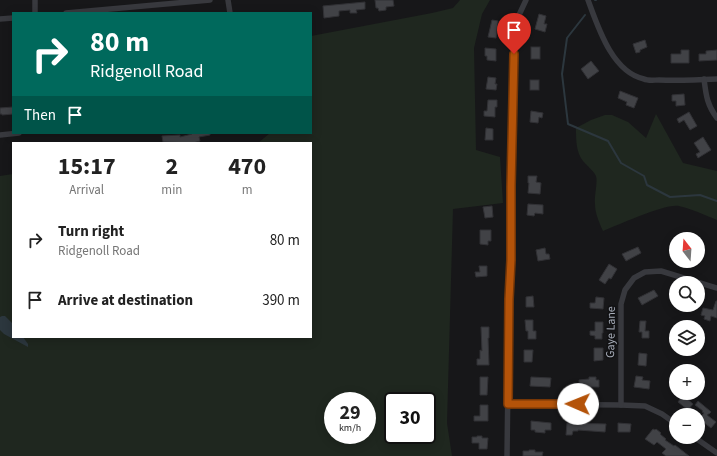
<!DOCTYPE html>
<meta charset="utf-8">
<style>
:root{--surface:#fff;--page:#f6f6f6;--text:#222;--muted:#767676}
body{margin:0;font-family:"Source Sans 3",sans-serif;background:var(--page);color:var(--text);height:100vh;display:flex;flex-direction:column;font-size:15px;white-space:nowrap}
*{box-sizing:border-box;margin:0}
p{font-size:13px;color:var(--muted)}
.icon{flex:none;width:22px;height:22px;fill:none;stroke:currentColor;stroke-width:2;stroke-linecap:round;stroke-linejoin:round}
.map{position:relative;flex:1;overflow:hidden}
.panel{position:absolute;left:12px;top:142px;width:300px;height:196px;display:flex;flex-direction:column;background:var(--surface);border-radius:0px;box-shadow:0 2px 10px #0003}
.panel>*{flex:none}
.hud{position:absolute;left:12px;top:12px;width:300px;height:122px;border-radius:0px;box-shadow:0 2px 10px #0003;background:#00695c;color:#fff;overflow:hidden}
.needle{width:26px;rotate:343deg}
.fabs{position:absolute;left:669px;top:232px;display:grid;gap:8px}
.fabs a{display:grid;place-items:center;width:36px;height:36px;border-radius:50%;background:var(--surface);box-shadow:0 2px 10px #0003;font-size:20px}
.speed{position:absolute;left:324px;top:392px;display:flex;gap:8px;font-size:20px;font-weight:700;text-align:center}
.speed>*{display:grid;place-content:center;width:52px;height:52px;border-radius:50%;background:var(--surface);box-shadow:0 2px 10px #0003;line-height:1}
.speed small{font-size:10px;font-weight:400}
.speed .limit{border:2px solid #111;border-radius:6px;background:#fff;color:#111}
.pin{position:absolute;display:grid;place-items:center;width:34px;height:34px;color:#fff;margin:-41px -17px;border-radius:50% 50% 50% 0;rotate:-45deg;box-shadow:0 0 4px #0007}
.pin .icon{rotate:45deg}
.me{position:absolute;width:44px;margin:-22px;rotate:271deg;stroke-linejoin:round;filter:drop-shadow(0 0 3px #0008)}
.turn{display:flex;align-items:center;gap:14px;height:84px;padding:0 12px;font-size:18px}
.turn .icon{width:52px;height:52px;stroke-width:2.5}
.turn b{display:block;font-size:28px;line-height:34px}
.then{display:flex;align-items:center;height:38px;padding:0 12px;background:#0003;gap:8px;font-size:15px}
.eta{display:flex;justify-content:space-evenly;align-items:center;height:68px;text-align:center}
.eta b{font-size:24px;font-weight:700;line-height:28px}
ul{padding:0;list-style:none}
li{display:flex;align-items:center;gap:12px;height:60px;padding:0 12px}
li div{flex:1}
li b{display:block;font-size:15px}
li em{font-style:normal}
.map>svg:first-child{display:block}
.green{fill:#1f271f;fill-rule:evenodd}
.water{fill:#2c373e}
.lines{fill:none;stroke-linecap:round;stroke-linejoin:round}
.stream{stroke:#2c373e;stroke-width:2}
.building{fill:#414246;stroke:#313135}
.minor{stroke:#38393e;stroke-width:5.5}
.route-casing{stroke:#753606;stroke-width:10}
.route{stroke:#b45309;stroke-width:7}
.labels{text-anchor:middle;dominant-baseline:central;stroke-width:3.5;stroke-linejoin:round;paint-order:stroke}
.street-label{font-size:12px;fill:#a8aeba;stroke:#121214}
</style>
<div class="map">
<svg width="717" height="456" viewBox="0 0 717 456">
<rect width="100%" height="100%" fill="#171719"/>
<g class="green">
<path d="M460 0H490L482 14 474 48 476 150 500 157 503 203 453 209 447 423 452 456H0V176L13 174V337H311V143H258L270 133H311V36L432 13 453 8ZM333 401H367V435H333ZM393 401H427V435H393Z"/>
<path d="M656 114 683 163 717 171V220C705 215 692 209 679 206 666 203 618 225 603 231 599 222 595 213 595 204 594 196 598 182 596 176 593 170 587 166 583 161 576 152 576 140 576 128L591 120 605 115H612L628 122 646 138Z"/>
</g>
<polygon class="water" points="2,316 5,316 13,324 13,337 23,337 28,344 28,347 4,334 0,330 0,317"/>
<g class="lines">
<g class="stream">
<polyline points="595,0 596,0"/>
<polyline points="585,15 567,38 562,74 568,124 608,141 621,163 644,176 647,185 670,197 700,195 717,201"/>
</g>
</g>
<g class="building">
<polygon points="375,0 393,0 394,6 386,7 386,10 379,11 378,8 376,8"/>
<polygon points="365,2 365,9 356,10 357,13 350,13 350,10 339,11 339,16 324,18 323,6"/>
<polygon points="539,14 546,16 544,24 547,24 545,32 535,29"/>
<polygon points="492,20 498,21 496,38 488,37"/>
<polygon points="645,40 647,47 640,50 640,52 636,53 633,44"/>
<rect x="531" y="47" width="9" height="12"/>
<polygon points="485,48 496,49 496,61 487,60 487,56 485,56"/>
<polygon points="681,50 689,50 689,63 671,63 671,54 681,54"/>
<polygon points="717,50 717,60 699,61 699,54 706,54 706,51"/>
<polygon points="591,61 599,71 588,79 581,69"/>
<polygon points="488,77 496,78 495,84 497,84 496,90 486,89"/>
<rect x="530" y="80" width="9" height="10"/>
<polygon points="620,91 638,98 634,108 626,105 627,102 618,98"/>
<polygon points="684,94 685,105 676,106 676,101 672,101 672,95"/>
<polygon points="488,100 497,100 497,107 495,107 495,117 484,116 484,111 487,111"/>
<polygon points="13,107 13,114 2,115 2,114 0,114 0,108"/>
<polygon points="531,111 543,113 542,118 539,117 538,123 530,122"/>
<polygon points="689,112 697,126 690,130 684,120 679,123 677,119"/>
<polygon points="486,128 493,129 493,140 485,140"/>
<polygon points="191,133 210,133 210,135 199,137 200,141 193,143 163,142 162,136 180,135 180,137 192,134"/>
<polygon points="703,137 711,150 698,158 696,154 700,152 694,143"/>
<polygon points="528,176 537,176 536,182 541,183 540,194 528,193 529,183 528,183"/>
<polygon points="528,204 543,205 543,214 535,213 534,216 527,215"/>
<polygon points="492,206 493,217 485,218 483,207"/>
<polygon points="480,230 491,230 491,241 488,241 488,245 480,244"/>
<polygon points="638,247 641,253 626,261 622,254"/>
<polygon points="545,248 546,254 549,254 550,259 538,261 536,250"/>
<polygon points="609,264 617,269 611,279 609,278 605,284 599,280"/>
<polygon points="479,266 487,266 487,276 476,277 475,272 480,272"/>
<polygon points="654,290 658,296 642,305 638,298"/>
<polygon points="533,296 534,307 526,307 526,297"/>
<polygon points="596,297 604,298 603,309 590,308 590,303 595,303"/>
<polygon points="716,301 717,301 717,318 711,316 710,321 704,319 705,316 701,315 703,308 713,310"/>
<polygon points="525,320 533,320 533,331 536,331 536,339 528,339 528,331 526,331"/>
<polygon points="640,321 646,321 645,331 649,331 649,338 642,338 642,332 639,332"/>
<polygon points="595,322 603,322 603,333 602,333 602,339 595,339 595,336 590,335 590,331 595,331"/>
<polygon points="481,327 489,327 489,338 488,338 489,365 477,365 477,359 480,359 480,350 482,351"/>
<polygon points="594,348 603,348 603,360 594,361"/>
<polygon points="524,350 533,350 532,362 524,362"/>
<polygon points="639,353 647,354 646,366 638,365"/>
<polygon points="636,376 643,377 642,380 650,381 649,389 634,387"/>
<polygon points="480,377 488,377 487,395 480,395"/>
<polygon points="531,377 551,378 550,387 530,386"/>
<polygon points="589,377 596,377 596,380 599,380 599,387 579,387 579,380 589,379"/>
<polygon points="683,395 693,404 688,410 678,402"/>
<polygon points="698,401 710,411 711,412 709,414 708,414 707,415 716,422 711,428 699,419 704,413 702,412 703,411 695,405"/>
<polygon points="480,405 488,405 488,421 474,421 474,416 480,416"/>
<polygon points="531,421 551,423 551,430 545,430 545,433 535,432 535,430 531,430"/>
<polygon points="567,423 606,424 605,432 578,430 578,431 573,431 572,435 566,435"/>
<polygon points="618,423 631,424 630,432 618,432"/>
<polygon points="653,429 655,430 656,429 661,433 660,434 666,439 665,440 674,446 675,445 689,456 666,456 662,453 666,449 657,442 654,445 645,439"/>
<polygon points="477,436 482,436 482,438 488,438 487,449 479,449 479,443 472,443 472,437 477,437"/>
<polygon points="529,450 535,450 535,452 543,452 542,456 523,456 523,451 529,451"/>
</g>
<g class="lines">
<g class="minor">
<polyline points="35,0 35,13"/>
<polyline points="228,0 230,13"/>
<path d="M588 0C598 27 612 72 644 79 648 81 654 80 659 80 678 81 698 80 717 79"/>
<polyline points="66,13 210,0"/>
<polyline points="0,19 13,18"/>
<path d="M704 79C706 95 707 105 717 118"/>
<polyline points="0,135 19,133"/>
<polyline points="508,404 621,405 645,406 662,414 676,424"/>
<polyline points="621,405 621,304 625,290 634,278 645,272 661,271 717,288"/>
<polyline points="694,437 717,453"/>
<polyline points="507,456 509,299 511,260 511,186 514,54 519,15 526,0"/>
</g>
</g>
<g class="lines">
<defs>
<polyline id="route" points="514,54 511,186 511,260 509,299 508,404 578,404"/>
</defs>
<use href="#route" class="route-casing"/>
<use href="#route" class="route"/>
</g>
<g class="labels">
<g class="street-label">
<text transform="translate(611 332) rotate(-89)">Gaye Lane</text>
</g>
</g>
</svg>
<div class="fabs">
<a><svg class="needle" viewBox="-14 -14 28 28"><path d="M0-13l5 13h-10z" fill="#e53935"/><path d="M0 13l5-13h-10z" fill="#767676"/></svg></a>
<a><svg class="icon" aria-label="search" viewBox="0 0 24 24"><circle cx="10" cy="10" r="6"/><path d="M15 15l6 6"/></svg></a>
<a><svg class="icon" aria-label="layers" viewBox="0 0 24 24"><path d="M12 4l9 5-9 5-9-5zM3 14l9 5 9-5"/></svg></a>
<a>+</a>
<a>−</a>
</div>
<div class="speed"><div>29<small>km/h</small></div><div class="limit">30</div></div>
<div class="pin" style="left:514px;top:54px;background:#d93025"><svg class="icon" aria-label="arrive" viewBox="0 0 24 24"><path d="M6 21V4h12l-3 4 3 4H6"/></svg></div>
<svg class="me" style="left:578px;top:404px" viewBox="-20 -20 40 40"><circle r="19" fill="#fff"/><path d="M0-13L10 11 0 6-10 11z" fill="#b45309"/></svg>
<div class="hud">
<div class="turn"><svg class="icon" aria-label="right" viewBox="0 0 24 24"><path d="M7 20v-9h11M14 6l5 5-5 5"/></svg><div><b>80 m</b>Ridgenoll Road</div></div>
<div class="then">Then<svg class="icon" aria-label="arrive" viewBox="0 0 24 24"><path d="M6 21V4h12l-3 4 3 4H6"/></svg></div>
</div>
<section class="panel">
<div class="eta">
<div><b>15:17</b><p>Arrival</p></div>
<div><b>2</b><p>min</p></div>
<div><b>470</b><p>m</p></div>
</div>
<ul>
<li><svg class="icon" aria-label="right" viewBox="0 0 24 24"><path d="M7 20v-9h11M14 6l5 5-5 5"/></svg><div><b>Turn right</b><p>Ridgenoll Road</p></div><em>80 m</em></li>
<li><svg class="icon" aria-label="arrive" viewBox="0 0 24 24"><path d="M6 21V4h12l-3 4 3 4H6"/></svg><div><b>Arrive at destination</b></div><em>390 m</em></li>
</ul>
</section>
</div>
